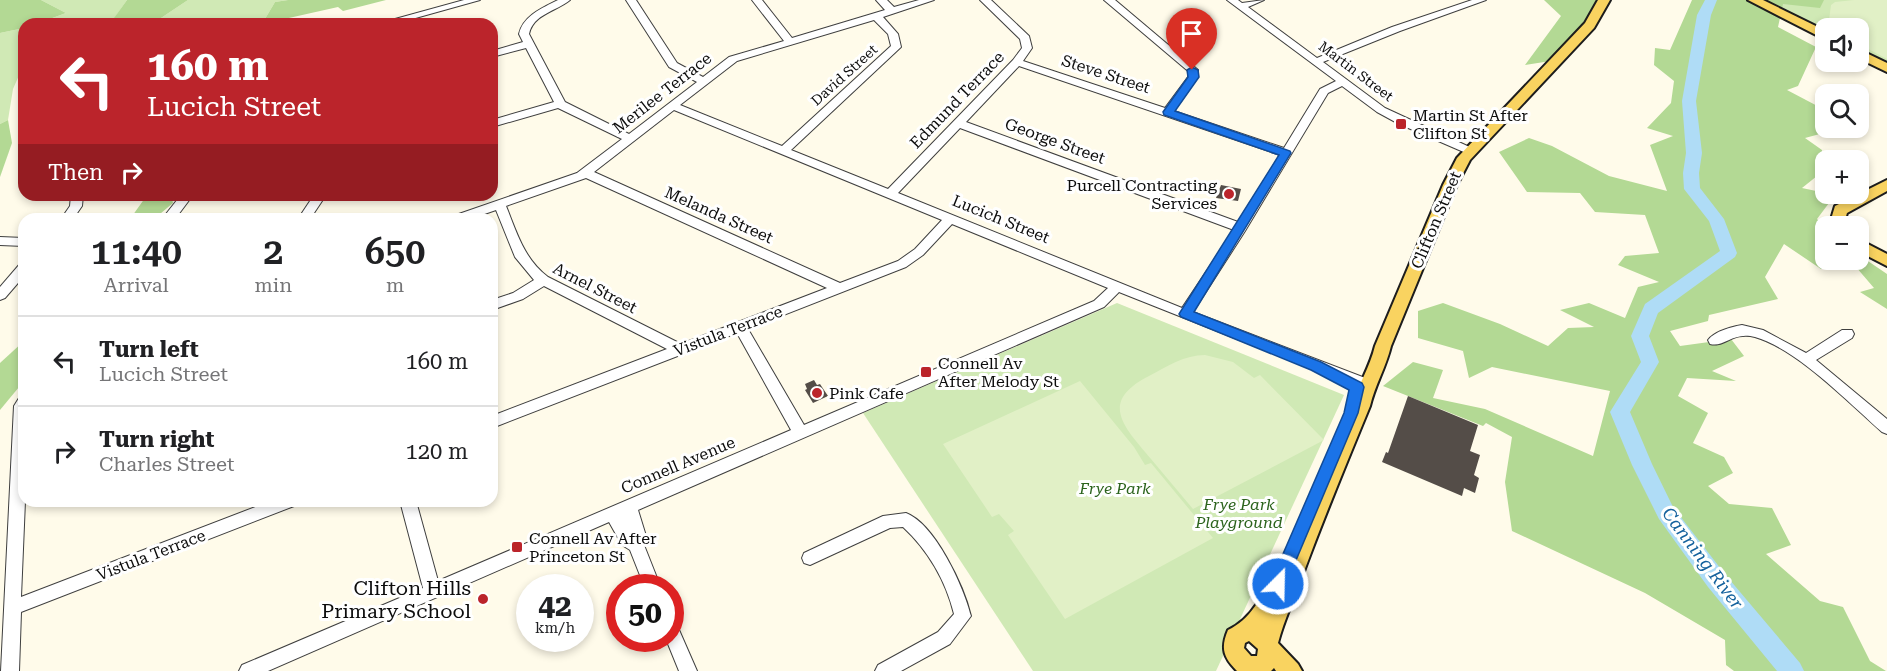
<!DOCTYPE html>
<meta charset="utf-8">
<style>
:root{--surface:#fff;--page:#f2f2f2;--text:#202124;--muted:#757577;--line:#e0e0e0}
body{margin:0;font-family:"Roboto Serif",serif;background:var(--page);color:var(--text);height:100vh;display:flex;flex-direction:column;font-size:22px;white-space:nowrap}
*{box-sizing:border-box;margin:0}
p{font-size:20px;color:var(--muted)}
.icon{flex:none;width:33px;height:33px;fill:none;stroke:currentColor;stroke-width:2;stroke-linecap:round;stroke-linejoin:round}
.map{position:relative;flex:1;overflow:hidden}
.details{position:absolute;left:18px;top:213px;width:480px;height:294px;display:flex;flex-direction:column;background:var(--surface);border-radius:18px;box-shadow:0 3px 9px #0003}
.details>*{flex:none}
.banner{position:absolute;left:18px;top:18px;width:480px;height:183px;border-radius:18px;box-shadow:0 3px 9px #0003;background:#bb242b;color:#fff;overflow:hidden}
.fabs{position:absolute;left:1815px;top:18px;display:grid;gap:12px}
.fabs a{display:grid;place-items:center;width:54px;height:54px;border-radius:12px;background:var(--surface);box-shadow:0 3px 9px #0003;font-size:30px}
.speed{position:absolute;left:516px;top:574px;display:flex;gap:12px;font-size:30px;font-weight:700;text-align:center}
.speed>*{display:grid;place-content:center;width:78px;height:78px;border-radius:50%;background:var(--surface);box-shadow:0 3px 9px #0003;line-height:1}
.speed small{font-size:15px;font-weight:400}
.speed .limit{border:9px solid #d22;background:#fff;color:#111}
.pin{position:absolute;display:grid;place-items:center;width:51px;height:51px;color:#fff;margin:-62px -26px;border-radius:50% 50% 50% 0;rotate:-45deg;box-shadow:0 0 6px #0007}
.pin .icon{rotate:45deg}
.me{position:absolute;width:66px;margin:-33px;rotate:23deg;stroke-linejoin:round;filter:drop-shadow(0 0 4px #0008)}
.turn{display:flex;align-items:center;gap:21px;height:126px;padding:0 30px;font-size:27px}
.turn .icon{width:78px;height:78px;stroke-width:2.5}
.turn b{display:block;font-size:42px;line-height:51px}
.then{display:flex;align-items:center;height:57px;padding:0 30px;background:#0003;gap:12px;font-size:22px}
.eta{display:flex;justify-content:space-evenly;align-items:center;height:102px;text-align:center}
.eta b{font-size:36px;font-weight:600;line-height:42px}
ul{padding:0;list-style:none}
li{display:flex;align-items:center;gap:18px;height:90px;padding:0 30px;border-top:2px solid var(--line)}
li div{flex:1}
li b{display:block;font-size:22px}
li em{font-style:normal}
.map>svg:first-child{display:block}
.green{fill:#d0e9b5}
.forest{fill:#b3d994}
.pitch{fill:#e1f0c6}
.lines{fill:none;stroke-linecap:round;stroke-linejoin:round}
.river{fill:#afdcf6;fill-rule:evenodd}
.building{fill:#544d48}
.minor-casing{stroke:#3f3f3f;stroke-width:2}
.major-casing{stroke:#1d1d1d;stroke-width:4}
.minor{fill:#fff;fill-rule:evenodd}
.major{fill:#f9d360;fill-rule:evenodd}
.route{fill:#1a73e8;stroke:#114b97;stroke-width:1.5}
.poi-dot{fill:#bb242b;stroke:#fff;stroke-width:2}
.labels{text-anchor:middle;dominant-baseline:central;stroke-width:6;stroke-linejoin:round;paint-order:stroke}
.far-street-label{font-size:14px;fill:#0c0c0c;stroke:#fff}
.street-label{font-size:16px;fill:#0c0c0c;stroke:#fff}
.poi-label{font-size:16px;fill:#0c0c0c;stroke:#fff;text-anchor:start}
.park-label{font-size:16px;font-style:italic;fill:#2b631c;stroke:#fff}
.water-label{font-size:18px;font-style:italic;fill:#15629d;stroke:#fff}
.near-poi-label{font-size:20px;fill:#0c0c0c;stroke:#fff;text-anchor:end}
</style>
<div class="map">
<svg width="1887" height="671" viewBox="0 0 1887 671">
<rect width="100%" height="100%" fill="#fffbea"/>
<g class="green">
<polygon points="41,0 127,0 115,17 158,20 188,0 288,0 275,2 262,24 36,24 66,13"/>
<polygon points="1760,0 1887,0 1887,65 1859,50 1858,28 1826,28 1825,33"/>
<polygon points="24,28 24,64 13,89 8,120 0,124 0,33"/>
<polygon points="1117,303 1344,395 1216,671 1033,671 863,413"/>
</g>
<g class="forest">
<polygon points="0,0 41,0 66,13 36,24 24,24 24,28 0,33"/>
<polygon points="127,0 188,0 158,20 114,18"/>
<polygon points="288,0 386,0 343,11 338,7 262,24 275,2"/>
<polygon points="1544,0 1596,0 1594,7 1557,60 1525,65 1561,16"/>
<polygon points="1692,0 1824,0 1820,8 1783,4 1778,27 1816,47 1798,86 1787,90 1825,110 1826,128 1842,128 1805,138 1822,150 1822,172 1802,188 1835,195 1817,219 1825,228 1826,260 1858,260 1859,255 1887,274 1887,309 1860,292 1874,288 1856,267 1821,269 1784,244 1765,277 1778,299 1709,315 1708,321 1670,331 1680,346 1731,339 1744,356 1712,371 1736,381 1687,378 1678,396 1708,413 1693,443 1724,457 1733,473 1708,486 1729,504 1772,508 1791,545 1766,554 1820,601 1843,607 1870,661 1886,671 1734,671 1726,665 1725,640 1645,593 1512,531 1505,482 1512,437 1486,423 1483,426 1383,386 1413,362 1443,370 1433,398 1485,409 1593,456 1610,391 1492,367 1469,378 1463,351 1418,338 1418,311 1443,303 1500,324 1548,346 1568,328 1594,327 1560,310 1589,303 1625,318 1638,287 1659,282 1618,265 1625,256 1659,253 1645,215 1595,212 1580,193 1527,192 1499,152 1529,138 1552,146 1609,176 1667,191 1650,145 1673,136 1647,128 1671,103 1674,81 1654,65 1655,48 1670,50"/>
<polygon points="8,120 12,143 0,177 0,124"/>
<polygon points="144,195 171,195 173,203 154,219 130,219 145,198"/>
<polygon points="24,341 24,381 0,410 0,363"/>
</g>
<g class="pitch">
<polygon points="1854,0 1887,0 1887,59 1859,44 1858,28 1839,28 1829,20 1831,5 1835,2"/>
<path d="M1205 355 1233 362 1254 378 1260 375 1324 440 1193 509C1179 492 1165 476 1151 459 1124 427 1098 402 1149 376 1168 366 1184 355 1205 355Z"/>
<polygon points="1080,381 1134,447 1145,465 1151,463 1213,538 1065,619 1008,535 1014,531 999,514 992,517 943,444"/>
</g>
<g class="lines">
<polygon class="river" points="1705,0 1717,0 1711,15 1696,101 1702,153 1699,173 1700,188 1724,219 1737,253 1735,257 1658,313 1649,336 1659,362 1630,412 1652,464 1673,507 1724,573 1800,663 1804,671 1777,671 1708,587 1659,519 1632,465 1610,412 1641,362 1631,336 1645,304 1720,251 1709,221 1684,189 1683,173 1686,153 1682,101 1697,15"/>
</g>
<g class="building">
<polygon points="1221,185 1241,189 1238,201 1216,198"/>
<polygon points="814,380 817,385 820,384 828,396 813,403 805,390 807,389 805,384"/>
<polygon points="1408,396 1478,425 1470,451 1480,455 1474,475 1479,478 1475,493 1464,488 1462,496 1382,462 1386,452 1388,453"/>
</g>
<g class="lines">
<defs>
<g id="minor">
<polygon points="464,0 480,0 394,24 377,24"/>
<path d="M558 0H570C557 11 533 14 529 34L565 102 629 134 697 82 669 67 626 0H636L677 63 703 77 729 57 784 41 752 0H762L792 38 885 10 876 0H887L894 7 919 0H934L883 17 898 34 901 47 791 150 888 189 1013 60 1022 48 1020 39 980 0H991L1029 36 1032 48 1023 61 1165 108 1188 77V71L1104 0H1115L1198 70V77L1174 111 1284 148 1320 89 1336 81 1227 0H1238L1242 3 1264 0 1248 7 1317 58 1392 27 1472 0H1486L1400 31 1323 62 1385 108 1476 150 1470 154 1466 153 1399 124 1377 112 1342 86 1328 93 1245 231 1193 312 1373 381 1375 385 1373 389H1363L1119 292 1104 307 638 510 646 536 644 545 661 588H645L630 550 622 545 609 522 268 671H239L242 665 423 588 400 501H416L438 581 791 430 737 333 492 428V416L667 349 544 286 523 299 492 310V300L513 293 534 280 515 257 496 210 470 219H451L453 216 577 173 622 139 558 108 492 127V120L554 102 526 48 492 57V51L523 42 519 34C523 16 542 8 558 0ZM874 20 888 34 891 46 782 146 680 105 737 61ZM1019 66 1280 155 1238 222 966 122ZM674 110 942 220 915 249 898 261 840 283 594 172ZM960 128 1234 230 1182 308 898 193ZM586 178 827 288 681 344 548 277C524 259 517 233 506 206ZM952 224 1108 288 1094 301 804 425 748 329 906 267 923 255Z"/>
<polygon points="71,195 83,195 82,206 73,219 61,219 70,206"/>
<polygon points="181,195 193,195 175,219 162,219"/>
<polygon points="314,195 326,195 310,219 298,219"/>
<polygon points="0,237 24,238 24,246 0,245"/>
<polygon points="24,263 24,276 5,298 0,300 0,287 19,265"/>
<path d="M1742 325 1763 330 1806 353 1842 330H1852L1854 334 1852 338 1816 360 1887 419V434L1882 432C1849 403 1797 349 1755 337 1733 331 1724 348 1710 344L1708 340C1715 331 1731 327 1742 325Z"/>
<polygon points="24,396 25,501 21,597 271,501 297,501 294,506 21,612 19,671 1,671 14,406 19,398"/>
<path d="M906 513C935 524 964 587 971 616L950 644 901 671H875L878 665 938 632 954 614C946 581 928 550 903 527L890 528 810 565 804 563 802 558 804 553 883 516Z"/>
<polygon points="670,621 676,623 697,671 679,671 666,639 670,639"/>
</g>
<g id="major">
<path d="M1598 0H1610L1594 28 1470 160 1457 185 1391 346C1386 367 1375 385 1370 406 1347 462 1324 517 1303 574 1295 598 1284 619 1278 643L1298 664 1302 671H1276L1274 668 1271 671H1237C1224 658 1220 649 1228 630 1254 618 1266 589 1277 564L1284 561 1288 563 1352 406C1358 385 1370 367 1375 346L1443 185 1457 158 1585 23ZM1249 641 1258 649 1257 656H1251L1244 648 1245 643Z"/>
<polygon points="1748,0 1763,0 1826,31 1826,40"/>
<polygon points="1858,49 1887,63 1887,72 1858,58"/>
<polygon points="1887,180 1887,191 1847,213 1843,226 1829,226 1835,206"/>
<polygon points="1858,239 1887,254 1887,266 1858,251"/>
</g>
</defs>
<use href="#minor" class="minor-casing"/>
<use href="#major" class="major-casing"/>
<use href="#minor" class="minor"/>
<use href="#major" class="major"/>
</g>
<polygon class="route" points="1192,67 1198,70 1199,77 1175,111 1290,151 1291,153 1194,312 1321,362 1362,383 1364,387 1358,413 1286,584 1284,589 1278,591 1272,589 1270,584 1344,413 1349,390 1311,370 1181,317 1179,314 1279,155 1164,115 1163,112 1188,77 1187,70"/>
<g class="poi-dot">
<rect x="1395" y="118" width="12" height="12" rx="3"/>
<circle cx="1229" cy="194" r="6"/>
<rect x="920" y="366" width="12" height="12" rx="3"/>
<circle cx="817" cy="393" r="6"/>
<rect x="511" y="541" width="12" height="12" rx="3"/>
<circle cx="483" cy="599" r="6"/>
</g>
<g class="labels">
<g class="far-street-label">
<text transform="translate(1356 71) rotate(37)">Martin Street</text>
<text transform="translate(844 75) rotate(-42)">David Street</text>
</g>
<g class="street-label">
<text transform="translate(1106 74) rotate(18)">Steve Street</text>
<text transform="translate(662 93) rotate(-38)">Merilee Terrace</text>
<text transform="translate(957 100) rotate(-46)">Edmund Terrace</text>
<text transform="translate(1055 141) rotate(20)">George Street</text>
<text transform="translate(719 215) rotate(24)">Melanda Street</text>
<text transform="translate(1001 219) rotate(22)">Lucich Street</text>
<text transform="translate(1436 220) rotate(-67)">Clifton Street</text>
<text transform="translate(595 288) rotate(27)">Arnel Street</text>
<text transform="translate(728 331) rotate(-21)">Vistula Terrace</text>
<text transform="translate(678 465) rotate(-23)">Connell Avenue</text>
<text transform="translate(151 555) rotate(-21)">Vistula Terrace</text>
</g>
<g class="poi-label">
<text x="1413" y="115">Martin St After<tspan x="1413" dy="18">Clifton St</tspan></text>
<text x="1217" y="185" text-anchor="end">Purcell Contracting<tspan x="1217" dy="18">Services</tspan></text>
<text x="938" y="363">Connell Av<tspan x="938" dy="18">After Melody St</tspan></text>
<text x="829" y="393">Pink Cafe</text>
<text x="529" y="538">Connell Av After<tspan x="529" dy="18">Princeton St</tspan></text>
</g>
<g class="park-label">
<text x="1115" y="488">Frye Park</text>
<text x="1239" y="504">Frye Park<tspan x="1239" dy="18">Playground</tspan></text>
</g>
<g class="water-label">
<text transform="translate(1703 558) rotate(53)">Canning River</text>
</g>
<g class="near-poi-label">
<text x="471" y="588">Clifton Hills<tspan x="471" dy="23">Primary School</tspan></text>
</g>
</g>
</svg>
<div class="fabs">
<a><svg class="icon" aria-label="sound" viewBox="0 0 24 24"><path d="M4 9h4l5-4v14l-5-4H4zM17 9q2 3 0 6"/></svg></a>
<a><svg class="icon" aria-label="search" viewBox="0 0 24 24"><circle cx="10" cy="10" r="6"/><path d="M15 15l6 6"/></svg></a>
<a>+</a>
<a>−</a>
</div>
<div class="speed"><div>42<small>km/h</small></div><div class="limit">50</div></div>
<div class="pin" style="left:1192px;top:70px;background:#d93025"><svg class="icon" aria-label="arrive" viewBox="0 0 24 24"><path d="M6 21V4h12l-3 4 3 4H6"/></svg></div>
<svg class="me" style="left:1278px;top:584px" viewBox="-20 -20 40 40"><circle r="17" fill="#1a73e8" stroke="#fff" stroke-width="3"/><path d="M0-11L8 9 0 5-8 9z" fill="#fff"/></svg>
<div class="banner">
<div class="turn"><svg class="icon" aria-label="left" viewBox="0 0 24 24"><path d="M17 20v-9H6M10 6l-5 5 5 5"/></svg><div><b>160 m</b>Lucich Street</div></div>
<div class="then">Then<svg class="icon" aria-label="right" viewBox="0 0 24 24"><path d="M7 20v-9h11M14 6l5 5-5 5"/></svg></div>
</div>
<section class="details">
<div class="eta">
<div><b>11:40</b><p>Arrival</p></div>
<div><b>2</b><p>min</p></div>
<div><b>650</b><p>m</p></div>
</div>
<ul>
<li><svg class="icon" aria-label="left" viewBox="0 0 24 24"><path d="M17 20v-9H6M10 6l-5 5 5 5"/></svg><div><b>Turn left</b><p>Lucich Street</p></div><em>160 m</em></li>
<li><svg class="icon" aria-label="right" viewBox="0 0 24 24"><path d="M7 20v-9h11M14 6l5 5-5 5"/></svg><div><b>Turn right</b><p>Charles Street</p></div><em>120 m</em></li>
</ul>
</section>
</div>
